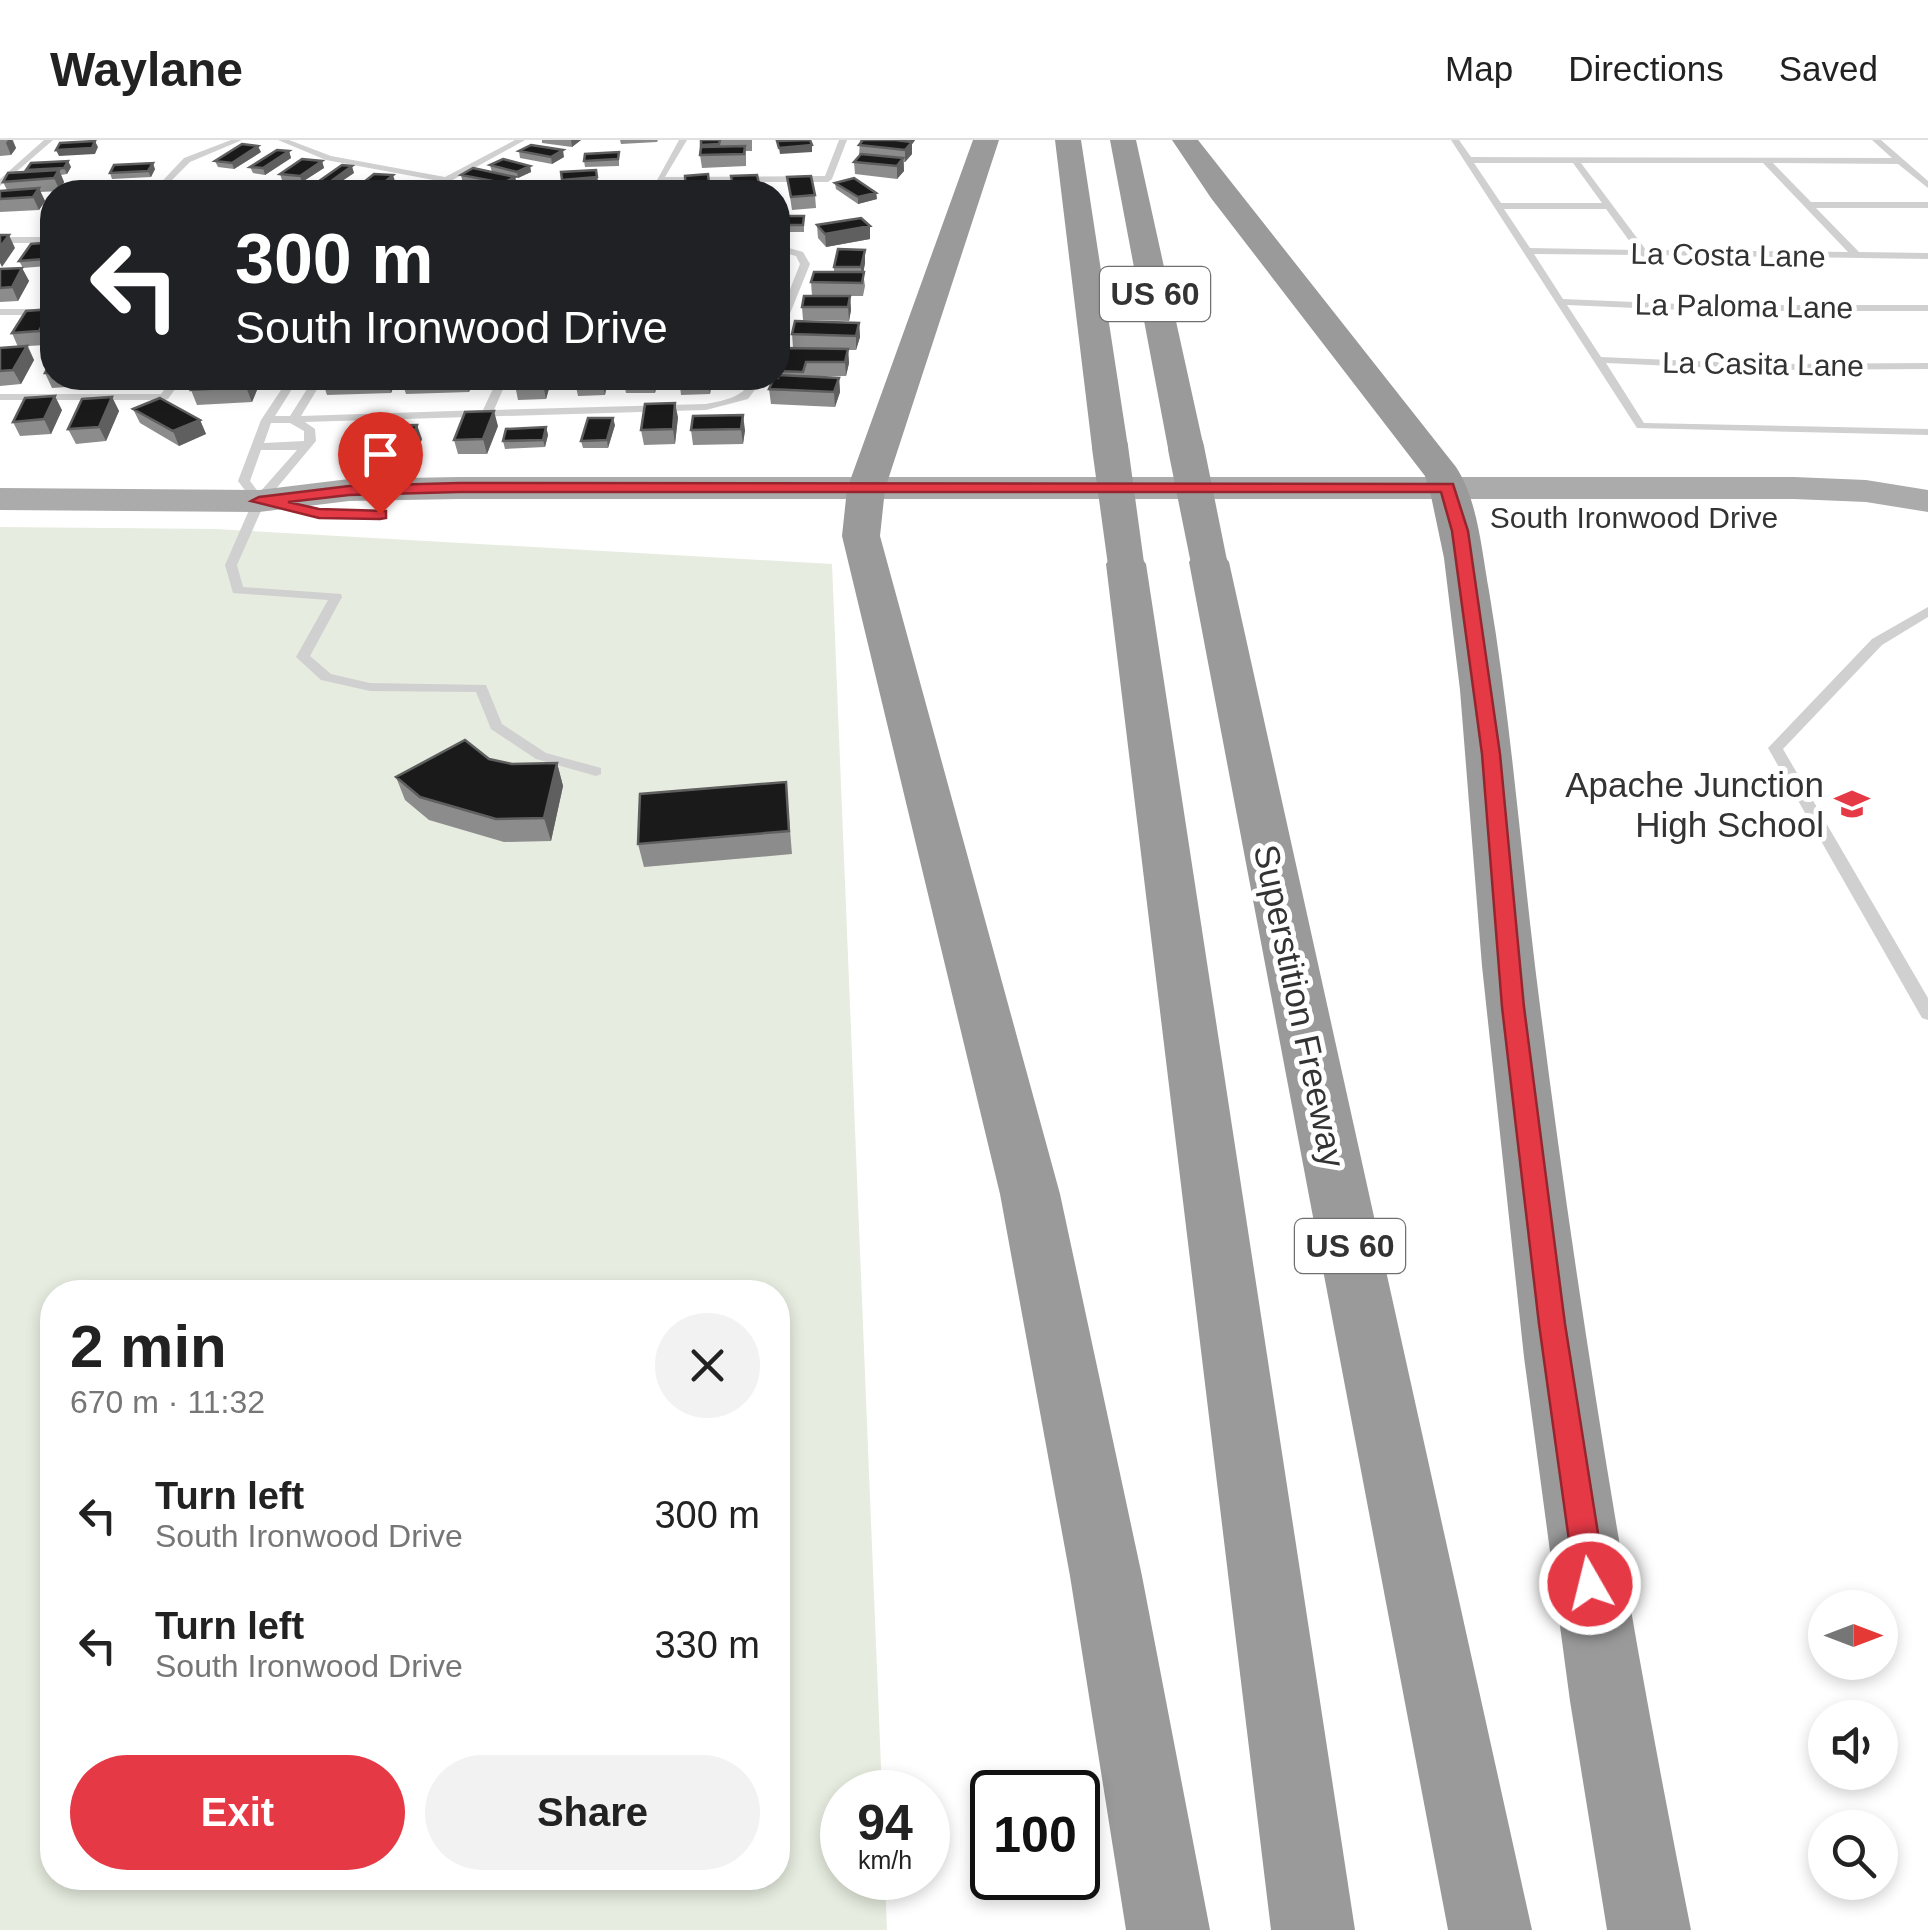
<!DOCTYPE html>
<html lang="en">
<head>
<meta charset="utf-8">
<style>
  :root { --surface:#fff; --page:#f2f2f2; --text:#222; --muted:#767676; --line:#e0e0e0; --accent:#e63946 }
  body { margin:0; font-family:Arial,sans-serif; background:var(--page); color:var(--text); height:100vh; display:flex; flex-direction:column; font-size:38px; white-space:nowrap }
  * { box-sizing:border-box; margin:0 }
  p { font-size:32px; color:var(--muted) }
  .icon { flex:none; width:55px; height:55px; fill:none; stroke:currentColor; stroke-width:2; stroke-linecap:round; stroke-linejoin:round }
  .map { position:relative; flex:1; overflow:hidden }
  .panel { position:absolute; left:40px; top:1140px; width:750px; height:610px; display:flex; flex-direction:column; background:var(--surface); border-radius:40px; box-shadow:0 5px 15px #0003 }
  .panel>* { flex:none }
  .banner { position:absolute; left:40px; top:40px; width:750px; height:210px; border-radius:40px; box-shadow:0 5px 15px #0003; background:#202124; color:#fff; overflow:hidden }
  .needle { width:65px; rotate:90deg }
  .fabs { position:absolute; left:1808px; top:1450px; display:grid; gap:20px }
  .fabs a { display:grid; place-items:center; width:90px; height:90px; border-radius:50%; background:var(--surface); box-shadow:0 5px 15px #0003; font-size:50px }
  .speed { position:absolute; left:820px; top:1630px; display:flex; gap:20px; font-size:50px; font-weight:700; text-align:center }
  .speed>* { display:grid; place-content:center; width:130px; height:130px; border-radius:50%; background:var(--surface); box-shadow:0 5px 15px #0003; line-height:1 }
  .speed small { font-size:25px; font-weight:400 }
  .speed .limit { border:5px solid #111; border-radius:15px; background:#fff; color:#111 }
  .pin { position:absolute; display:grid; place-items:center; width:85px; height:85px; color:#fff; margin:-102px -42px; border-radius:50% 50% 50% 0; rotate:-45deg; box-shadow:0 0 10px #0007 }
  .pin .icon { rotate:45deg }
  .me { position:absolute; width:110px; margin:-55px; rotate:352deg; stroke-linejoin:round; filter:drop-shadow(0 0 8px #0008) }
  .turn { display:flex; align-items:center; gap:35px; height:210px; padding:0 30px; font-size:45px }
  .turn .icon { width:130px; height:130px; stroke-width:2.5 }
  .turn b { display:block; font-size:70px; line-height:85px }
  .round { display:grid; place-items:center; flex:none; width:105px; height:105px; border-radius:52px; background:var(--page) }
  .head { display:flex; align-items:center; justify-content:space-between; height:170px; padding:0 30px }
  h1 { font-size:60px; font-weight:800; line-height:75px }
  .button { display:flex; gap:20px; margin-top:auto; padding:20px 30px }
  .button a { flex:1; height:115px; border-radius:60px; background:var(--accent); color:#fff; font-size:40px; font-weight:800; line-height:115px; text-align:center }
  .button a+a { background:var(--page); color:var(--text) }
  ul { padding:0; list-style:none }
  li { display:flex; align-items:center; gap:30px; height:130px; padding:0 30px }
  li div { flex:1 }
  li b { display:block; font-size:38px }
  li em { font-style:normal }
  header { display:flex; align-items:center; gap:60px; box-sizing:border-box; height:140px; padding:0 50px; background:var(--surface); border-bottom:2px solid var(--line) }
  header strong { font-size:48px }
  nav { display:flex; gap:55px; margin-inline-start:auto; font-size:35px }
  .map>svg:first-child { display:block }
</style>
</head>
<body>
<header>
<strong>Waylane</strong>
<nav><a>Map</a><a>Directions</a><a>Saved</a></nav>
</header>
<div class="map">
<svg width="1928" height="1790" viewBox="0 0 1928 1790">
  <rect width="100%" height="100%" fill="#fff"/>
  <path fill="#e6ecdf" fill-rule="evenodd" d="M0,387L215,389L832,424L882,1652H842V1738H885L887,1790H0ZM52,1152H778V1738H52Z"/>
  <g fill="none" stroke-linecap="round" stroke-linejoin="round">
    <path fill="#d0d0d0" fill-rule="evenodd" d="M44,0H53L0,46V39Z
      M231,0H242L190,22L160,52H152L184,18Z
      M278,0H289L331,16L445,37L515,0H525L449,42L436,52H427L439,41L326,20Z
      M679,0H687L665,37L825,36L839,0H847L832,39L828,42H656Z
      M1451,0H1459L1471,17L1892,18L1872,0H1881L1928,41V48L1898,24L1773,23L1811,62H1928V68H1816L1859,112L1928,113V119L1649,115L1645,118L1640,115L1534,114L1563,159L1705,165H1928V171H1705L1567,165L1601,217L1764,224L1928,223V229L1764,230L1606,223L1644,283L1928,289V295L1637,288ZM1474,23H1573L1602,63H1501ZM1581,23H1763L1848,112L1646,110ZM1504,69H1606L1636,110L1530,108Z
      M0,97H52V103H0Z
      M778,105L803,112L810,124L783,191L778,194V180L800,124L796,116L778,111Z
      M0,169H52V175H0Z
      M173,238H183L168,259L164,260H0V254H161Z
      M289,238H299L275,276H290L314,238H324L301,276L483,270L498,238H508L494,270L706,264C727,260 743,257 754,238H764L748,259L706,270L305,282L315,289L316,301L265,362L237,425L243,447L341,454L342,457L310,516L331,534L370,543L486,545L502,584L546,613L601,628V634L596,636L536,619L491,589L476,552L370,551L321,540L296,517L328,460L233,453L225,425L253,361L238,341L261,280ZM271,283H290L304,291V301L264,303ZM261,310H297L259,353L250,341Z
      M1928,467V477L1882,505L1783,609L1928,858V880L1922,878L1768,608L1872,499Z"/>
    <path fill="#ababab" fill-rule="evenodd" d="M459,337H1794L1866,340L1928,350V372L1866,362L1794,359H459L349,361L259,372L0,370V348L259,350L349,339Z"/>
    <path fill="#9a9a9a" fill-rule="evenodd" d="M973,0H999L885,349L880,396L1060,1054L1142,1436L1210,1790H1126L1070,1436L1000,1054L842,396L847,349Z
      M1055,0H1081L1128,307L1123,315L1110,318L1097,315L1092,307Z
      M1110,0H1136L1204,308L1199,316L1186,319L1173,316L1168,308Z
      M1172,0H1198L1456,327C1478,360 1482,413 1489,451C1510,575 1520,701 1535,826C1575,1149 1627,1471 1691,1790H1607L1570,1561L1524,1217L1482,826L1460,550L1444,418L1431,356L1425,336L1211,58Z
      M1209,410L1223,414L1229,422L1532,1790H1448L1189,422L1195,414Z
      M1126,412L1140,416L1146,424L1355,1790H1271L1106,424L1112,416Z"/>
    <path stroke="#9a9a9a" stroke-width="36" d="M1110,307L1126,424
      M1186,308L1209,422"/>
  </g>
  <path fill="#8c8c8c" d="M0,0H16H13L16,8L11,15L0,16Z
    M542,0H581L572,7L542,3Z
    M620,0H658L657,2L621,4Z
    M701,0H752V11H746V26L702,28L700,15Z
    M860,0H915L912,4V14L905,22H904V31L897,39L855,34L854,22L859,16Z
    M289,11L291,18L265,35L253,33L250,27Z
    M519,11L564,17L552,24L520,18Z
    M261,12L234,29L218,27L215,21Z
    M619,12V26L585,27L584,21Z
    M68,21L71,27L67,34L61,35L64,42L60,51L40,52L45,61L39,70L0,72V51L7,50L3,42L27,32L26,30Z
    M322,21L324,28L302,42L282,40L280,34Z
    M490,25L530,26L531,32L518,38L515,37L518,49L512,52H488L464,48L461,35L492,32Z
    M155,29L151,37L112,39L110,33Z
    M354,33L326,52H314L312,46Z
    M787,37L815,55L816,68L792,70Z
    M835,43L876,53L877,59L858,64L836,49Z
    M778,76H804V92H778Z
    M817,85L870,99L826,107L818,98Z
    M52,102L47,126L23,128L19,121Z
    M865,123L863,132L865,146L863,156H812L811,142L834,132V127Z
    M22,128L29,141L18,161L0,162V129Z
    M850,156L851,170L849,181L803,180L802,167Z
    M52,169V195L46,205L28,206L34,220L21,244L0,246V208L18,207L12,193Z
    M859,183L860,197L856,210H848L849,223L846,236H807L839,238L840,252L835,267L771,264L769,249L779,235V231L793,208L792,194Z
    M52,219V238H85L81,246L52,248L45,233Z
    M106,238H142L139,245L111,247Z
    M204,238H252L257,250L252,262L197,265L191,250Z
    M324,238H396L397,239L391,253L327,255L322,240Z
    M402,238L474,239L469,252L406,254L401,239Z
    M517,238H552L546,259L518,260L515,245Z
    M608,238L605,255L578,256L575,242Z
    M658,238L655,253H626L623,239Z
    M679,238H712L710,254L681,255Z
    M112,257L119,271L106,301L76,304L68,289Z
    M133,269L200,280L206,294L179,306L140,283Z
    M62,270L51,294L20,296L13,282Z
    M678,277L675,304L644,305L641,290Z
    M615,285L608,308H583L581,301Z
    M498,286L487,314H458L454,300Z
    M546,287L548,295L545,307L505,309L503,301Z
    M691,290H745L743,304L693,305Z
    M422,299L416,314L365,315L360,301Z
    M489,619L512,624L557,623L563,646L551,701L504,702L429,680L405,660L396,637Z
    M786,642L792,714L644,727L638,704Z"/>
  <path fill="#5f5f5f" d="M8,0H12L16,8L11,15L6,3Z
    M571,0H581L572,7Z
    M910,0H915L912,4V14L905,22V10L910,3Z
    M95,1L98,7L95,14L59,16L56,10Z
    M812,5V12L780,14L779,8Z
    M258,6L261,12L234,29L232,23Z
    M563,10L564,17L552,24L551,17Z
    M289,11L291,18L265,35L263,28Z
    M903,18L904,31L897,39V26Z
    M68,21L71,27L67,34L64,28Z
    M322,21L324,28L302,42L300,36Z
    M153,23L155,29L151,37L148,31Z
    M352,26L354,33L325,52L323,47Z
    M530,26L531,32L518,38L517,32Z
    M59,30L64,42L60,51L54,38Z
    M393,35L395,41L382,52H374Z
    M515,37L518,49L512,52H505L503,43Z
    M597,37L599,44L564,47L562,40Z
    M589,47L590,52H557Z
    M39,48L45,61L39,70L33,57Z
    M876,53L877,59L858,64V57Z
    M870,86V99L826,107L825,94Z
    M9,95L15,108L2,127L0,123V107Z
    M52,106V117L47,126L44,119Z
    M865,110V123L862,141L861,127Z
    M22,128L29,141L18,161L12,147Z
    M850,156L851,170L849,181L848,167Z
    M52,170V195L46,205L39,191Z
    M859,183L860,197L856,210V196Z
    M27,206L34,220L21,244L13,230Z
    M848,209L849,223L846,236L845,222Z
    M77,238H85L81,246Z
    M251,238H252L257,250L252,262L246,247Z
    M387,238H396L397,239L391,253Z
    M465,238H474L469,252Z
    M545,238H552L546,259L543,244Z
    M603,238H608L605,255L602,241Z
    M652,238H658L655,253Z
    M708,238H712L710,254Z
    M839,238L840,252L835,267L834,252Z
    M55,256L62,270L51,294L44,279Z
    M112,257L119,271L106,301L99,287Z
    M675,263L678,277L675,304L673,289Z
    M494,271L498,286L487,314L483,299Z
    M743,275L745,290L743,304L741,289Z
    M613,278L615,285L608,308L607,300Z
    M200,280L206,294L179,306L173,291Z
    M417,285L422,299L416,314L412,299Z
    M546,287L548,295L545,307L543,300Z
    M557,623L563,646L551,701L544,678Z"/>
  <path fill="#1a1a1a" stroke="#5f5f5f" stroke-width="2.5" d="M701,0H720L719,4L701,5Z
    M810,0L812,5L779,8L777,1Z
    M863,0H895L912,2L905,10L859,5Z
    M95,1L92,8L56,10L60,3Z
    M242,4L258,6L232,23L215,21Z
    M531,5L563,10L551,17L519,11Z
    M745,6L744,14L700,15L701,7Z
    M277,10L289,11L263,28L250,27Z
    M619,12L618,19L584,21L585,14Z
    M861,14L903,18L897,26L854,22Z
    M302,19L322,21L300,36L280,34Z
    M503,19L530,26L517,32L490,25Z
    M68,21L64,28L26,30L31,23Z
    M153,23L148,31L110,33L114,25Z
    M342,25L352,26L323,47L312,46Z
    M473,28L515,37L503,43L461,35Z
    M59,30L54,38L3,42L8,33Z
    M596,30L597,37L562,40L561,32Z
    M374,34L393,35L373,52L354,50Z
    M708,34L710,52H686L685,36Z
    M757,35L761,52H734L731,36Z
    M811,36L815,55L791,57L787,37Z
    M854,38L876,53L858,57L835,43Z
    M584,40L589,47L557,52H542L538,47Z
    M633,47H652L650,52H630Z
    M39,48L33,57L0,59V51Z
    M778,76H804L803,85H778Z
    M861,78L870,86L825,94L817,85Z
    M0,95H9L0,107Z
    M52,102V106L44,119L19,121L31,104Z
    M838,109L865,110L861,127H834Z
    M22,128L12,147L0,148V129Z
    M814,132H864L862,143L811,142Z
    M804,156H850L848,167H802Z
    M52,169L39,191L12,193L26,171Z
    M795,181L859,183L856,196L792,194Z
    M27,206L13,230L0,231V208Z
    M785,208L848,209L845,222H806L803,232L779,231Z
    M52,219V233H45Z
    M778,235L839,238L834,252L769,249L774,238H778Z
    M219,238H251L246,247L191,250L196,239Z
    M324,238H387L322,240Z
    M517,238H545L543,244L515,245Z
    M575,238H603L602,241L575,242Z
    M679,238H708V239L679,240Z
    M55,256L44,279L13,282L25,258Z
    M112,257L99,287L68,289L82,259Z
    M160,258L200,280L173,291L133,269Z
    M675,263L673,289L641,290L645,264Z
    M494,271L483,299L454,300L465,272Z
    M743,275L741,289L691,290L693,276Z
    M588,278H613L607,300L581,301Z
    M417,285L412,299L360,301L366,286Z
    M546,287L543,300L503,301L506,289Z
    M465,600L489,619L512,624L557,623L544,678L496,679L420,657L396,637Z
    M786,642L789,691L638,704L640,654Z"/>
  <path fill="#e63946" stroke="#96252e" stroke-width="2.5" d="M459,343L1453,344L1468,391L1500,614L1524,867L1565,1184L1606,1444L1601,1454L1590,1459L1580,1454L1575,1444L1539,1184L1502,867L1482,614L1452,391L1441,352H459L349,355L288,362L319,369L386,371V378L380,379L319,378L251,361L259,357L349,346Z"/>
  <defs>
    <g id="school-bare" transform="scale(2.7)"><path d="M0-5L7-2L0 1L-7-2ZM-4 1L0 2.5L4 1V4Q0 6-4 4Z" fill="#e63946" stroke="#fff" stroke-width="2.5" paint-order="stroke"/></g>
  </defs>
  <g fill-rule="evenodd">
    <use href="#school-bare" x="1852" y="664"/>
  </g>
  <g text-anchor="middle" dominant-baseline="central" stroke-width="10" stroke-linejoin="round" paint-order="stroke">
    <g font-size="30" fill="#333" stroke="#fff">
      <text transform="translate(1728 115) rotate(1)">La Costa Lane</text>
      <text transform="translate(1744 166) rotate(1)">La Paloma Lane</text>
      <text transform="translate(1763 224) rotate(1)">La Casita Lane</text>
      <text x="1634" y="377">South Ironwood Drive</text>
    </g>
    <g fill="#fff" stroke="#707070" stroke-width="2.5">
      <rect x="1100" y="127" width="110" height="54" rx="8"/>
      <rect x="1295" y="1079" width="110" height="54" rx="8"/>
    </g>
    <g font-size="32" font-weight="bold" fill="#333">
      <text x="1155" y="154">US 60</text>
      <text x="1350" y="1106">US 60</text>
    </g>
    <g font-size="35" fill="#333" stroke="#fff" text-anchor="end">
      <text x="1824" y="644">Apache Junction<tspan x="1824" dy="40">High School</tspan></text>
    </g>
    <g font-size="35" fill="#333" stroke="#fff">
      <text transform="translate(1300 866) rotate(78)">Superstition Freeway</text>
    </g>
  </g>
</svg>
<div class="fabs">
<a><svg class="needle" viewBox="-14 -14 28 28"><path d="M0-13l5 13h-10z" fill="#e53935"/><path d="M0 13l5-13h-10z" fill="#767676"/></svg></a>
<a><svg class="icon" aria-label="sound" viewBox="0 0 24 24"><path d="M4 9h4l5-4v14l-5-4H4zM17 9q2 3 0 6"/></svg></a>
<a><svg class="icon" aria-label="search" viewBox="0 0 24 24"><circle cx="10" cy="10" r="6"/><path d="M15 15l6 6"/></svg></a>
</div>
<div class="speed"><div>94<small>km/h</small></div><div class="limit">100</div></div>
<div class="pin" style="left:380px;top:374px;background:#d93025"><svg class="icon" aria-label="arrive" viewBox="0 0 24 24"><path d="M6 21V4h12l-3 4 3 4H6"/></svg></div>
<svg class="me" style="left:1590px;top:1444px" viewBox="-20 -20 40 40"><circle r="17" fill="#e63946" stroke="#fff" stroke-width="3"/><path d="M0-11L8 9 0 5-8 9z" fill="#fff"/></svg>
<div class="banner">
<div class="turn"><svg class="icon" aria-label="left" viewBox="0 0 24 24"><path d="M17 20v-9H6M10 6l-5 5 5 5"/></svg><div><b>300 m</b>South Ironwood Drive</div></div>
</div>
<section class="panel">
<div class="head"><div><h1>2 min</h1><p>670 m · 11:32</p></div><a class="round"><svg class="icon" aria-label="close" viewBox="0 0 24 24"><path d="M6 6l12 12M18 6L6 18"/></svg></a></div>
<ul>
<li><svg class="icon" aria-label="left" viewBox="0 0 24 24"><path d="M17 20v-9H6M10 6l-5 5 5 5"/></svg><div><b>Turn left</b><p>South Ironwood Drive</p></div><em>300 m</em></li>
<li><svg class="icon" aria-label="left" viewBox="0 0 24 24"><path d="M17 20v-9H6M10 6l-5 5 5 5"/></svg><div><b>Turn left</b><p>South Ironwood Drive</p></div><em>330 m</em></li>
</ul>
<div class="button"><a>Exit</a><a>Share</a></div>
</section>
</div>
</body>
</html>
